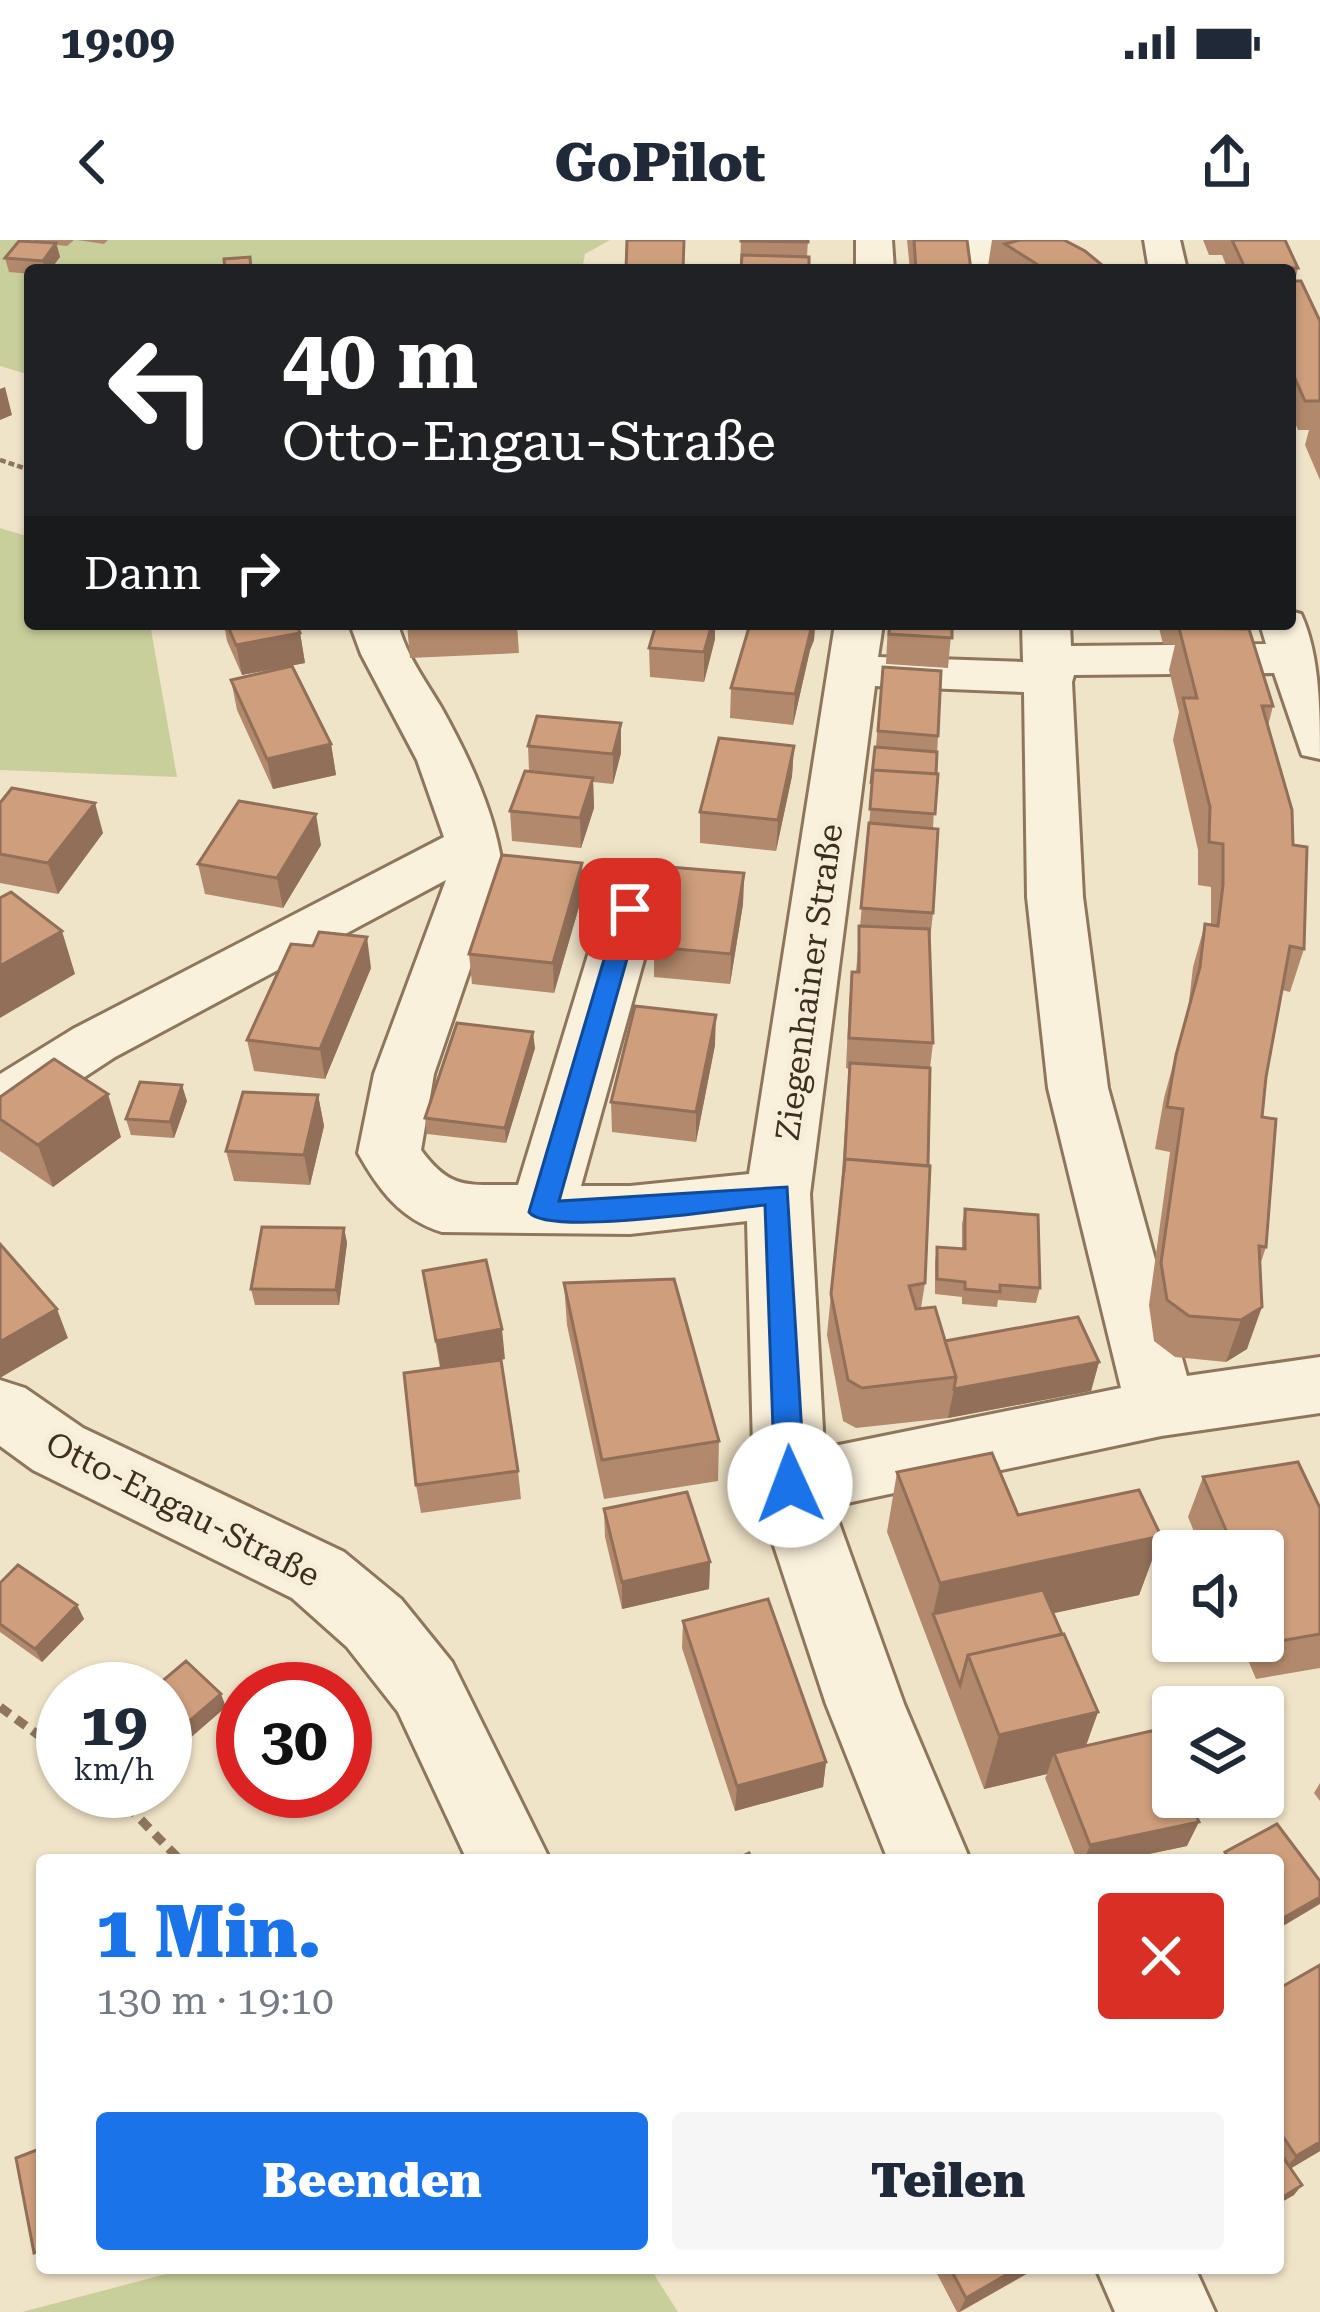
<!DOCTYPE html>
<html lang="de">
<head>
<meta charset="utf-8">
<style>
  :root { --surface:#fff; --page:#f6f6f7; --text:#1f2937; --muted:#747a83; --accent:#1a73e8 }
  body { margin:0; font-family:"Roboto Serif",serif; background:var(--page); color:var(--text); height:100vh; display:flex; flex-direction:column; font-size:45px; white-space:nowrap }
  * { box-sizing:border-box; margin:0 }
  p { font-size:39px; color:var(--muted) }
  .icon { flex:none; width:66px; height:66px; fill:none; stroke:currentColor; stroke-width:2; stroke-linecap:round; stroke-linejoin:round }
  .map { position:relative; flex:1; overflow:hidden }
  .panel { position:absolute; left:36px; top:1614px; width:1248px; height:420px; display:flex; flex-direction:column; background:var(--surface); border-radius:12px; box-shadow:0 3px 9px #0004 }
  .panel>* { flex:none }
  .banner { position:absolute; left:24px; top:24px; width:1272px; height:366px; border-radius:12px; box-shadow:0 3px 9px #0004; background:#202124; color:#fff; overflow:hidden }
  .controls { position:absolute; left:1152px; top:1290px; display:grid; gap:24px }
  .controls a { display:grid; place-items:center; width:132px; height:132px; border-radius:12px; background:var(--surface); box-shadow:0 3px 9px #0004; font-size:60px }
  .speed { position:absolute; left:36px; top:1422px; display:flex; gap:24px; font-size:60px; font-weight:700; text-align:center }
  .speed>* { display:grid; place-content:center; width:156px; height:156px; border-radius:50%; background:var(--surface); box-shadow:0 3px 9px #0004; line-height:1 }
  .speed small { font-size:30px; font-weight:400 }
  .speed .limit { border:18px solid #d22; background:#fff; color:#111 }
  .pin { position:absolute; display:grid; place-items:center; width:102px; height:102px; color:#fff; margin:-51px; border-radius:24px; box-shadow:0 6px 18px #0006 }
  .me { position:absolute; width:132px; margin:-66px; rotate:358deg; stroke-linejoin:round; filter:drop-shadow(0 0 9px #0008) }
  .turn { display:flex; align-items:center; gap:42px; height:252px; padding:0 60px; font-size:54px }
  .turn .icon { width:156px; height:156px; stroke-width:2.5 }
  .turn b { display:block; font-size:84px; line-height:102px }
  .then { display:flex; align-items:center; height:114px; padding:0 60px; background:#0003; gap:24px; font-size:45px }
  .round { display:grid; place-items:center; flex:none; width:126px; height:126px; border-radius:12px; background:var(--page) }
  .summary { display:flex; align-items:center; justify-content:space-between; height:204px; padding:0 60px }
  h1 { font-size:72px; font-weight:800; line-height:90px; color:var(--accent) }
  .button { display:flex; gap:24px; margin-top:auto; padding:24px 60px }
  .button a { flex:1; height:138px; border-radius:12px; background:var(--accent); color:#fff; font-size:48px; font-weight:800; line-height:138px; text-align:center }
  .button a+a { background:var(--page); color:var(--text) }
  .status { display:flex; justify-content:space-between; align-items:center; height:84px; padding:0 60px; background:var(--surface); direction:ltr }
  .status svg { height:33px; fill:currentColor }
  header { display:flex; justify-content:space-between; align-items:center; height:156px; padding:0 60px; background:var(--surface); font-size:54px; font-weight:800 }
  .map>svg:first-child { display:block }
</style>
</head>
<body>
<div class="status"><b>19:09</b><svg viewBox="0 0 49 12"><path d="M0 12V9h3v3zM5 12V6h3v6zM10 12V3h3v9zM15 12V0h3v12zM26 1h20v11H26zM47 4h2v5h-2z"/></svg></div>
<header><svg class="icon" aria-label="back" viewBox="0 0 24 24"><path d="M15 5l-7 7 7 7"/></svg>GoPilot<svg class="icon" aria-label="share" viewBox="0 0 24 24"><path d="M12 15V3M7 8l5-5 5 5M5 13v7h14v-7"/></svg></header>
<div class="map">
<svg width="1320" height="2072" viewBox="0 0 1320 2072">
  <rect width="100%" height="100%" fill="#f0e4c8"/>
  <path fill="#c9cf9b" d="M0,0H610L585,14L582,30H30V135L0,126Z
    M0,288L30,297V384H150L177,537L0,530Z
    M189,2028H650L678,2072H22Z"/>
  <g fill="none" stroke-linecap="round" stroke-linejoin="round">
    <g stroke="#8d765c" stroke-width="6">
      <path id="minor" d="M856,0H892L894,30H856Z
        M968,0H1004L999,15L1005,30H967L963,15Z
        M1144,0H1180L1187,30H1149Z
        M1290,371L1301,374C1320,415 1320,472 1320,519L1302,515L1274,433L1074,435L1072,442L1083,657L1108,848L1187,1136L1320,1117V1173L1161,1196L833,1266L904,1464L970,1620H888L826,1464L754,1245L747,981L630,994L442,992C400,979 379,950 358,913L374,834L446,640L115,817L22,878L0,885V834L73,789L444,597L417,520L361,414L350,384H398C406,415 425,440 441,467C470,519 496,575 503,632L434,834L421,910C452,952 469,944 518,945L602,669L610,656L630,651L650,656L658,669L581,946H630L749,934L835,384H883L878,417L1023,422L1022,384H1070L1071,406L1266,404L1260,384H1290ZM875,446L1024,452L1027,657L1048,848L1121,1148L824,1208L810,954Z
        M0,1140L25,1148L83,1188L344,1312L401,1359L452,1422L550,1620H467L398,1472L347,1407L292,1358L33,1230L0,1206Z
        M1096,2028H1195L1215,2072H1115Z"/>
    </g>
    <path stroke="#8d765c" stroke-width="4.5" stroke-dasharray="6 3" stroke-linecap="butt" d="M0,220L30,230"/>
    <path stroke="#8d765c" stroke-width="9" stroke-dasharray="12 8" stroke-linecap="butt" d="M0,1467L63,1513
      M113,1551L180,1620"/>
    <use href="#minor" fill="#faf1dc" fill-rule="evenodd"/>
  </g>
  <path fill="#b2896c" d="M34,0H74L67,6L57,5L60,17L50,30H30V34L9,32L5,18L34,2Z
    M77,0H108L104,4Z
    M741,0H808L807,17L740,28Z
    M907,0H967L971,30H910Z
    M992,0H1064L1108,30H996L988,26Z
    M1203,0H1285L1298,28L1295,41L1320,81V240L1305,205L1309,190H1298L1290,172V30H1228L1222,15H1209Z
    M224,384H296L300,393L305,423L242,435L227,401Z
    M407,384H517L519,413L410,418Z
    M656,384H715V399L704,442L650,437L649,408Z
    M888,384H952L948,428L886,424Z
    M1158,384H1238L1237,389L1273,466L1268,486L1293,605L1304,709L1290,752L1282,750L1266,837L1262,877L1266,1007L1260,1025L1247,1109L1226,1122L1175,1117L1154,1101L1149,1065L1170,912L1155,909L1164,858L1188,770L1193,727L1205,684L1211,685V647L1198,645V610L1173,500L1179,472L1169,430L1175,405L1163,404Z
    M815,385L814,400L810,410L793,485L730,478L731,448L778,386Z
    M883,427L938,496L933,588V673L930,700L933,803L930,828L925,1043L921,1068L945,1101L1099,1122L1091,1151L948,1178L856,1188L843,1181L827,1095L840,962L849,829L846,828L849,763L852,732H856Z
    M231,440L331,504L336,535L273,549L237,470Z
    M621,483V513L613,544L593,542L594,568L581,608L512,601L510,571L529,531L528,506Z
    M794,506L792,536L776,611L700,603V572Z
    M0,563L103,593L58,654L0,643Z
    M321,605L283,668L205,654L198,624Z
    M744,633L743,664L730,744L654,737V707Z
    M583,653L554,753L472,744L469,714Z
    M371,728L325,839L254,831L247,800Z
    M715,805L696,902L612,892L611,862Z
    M535,808L506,903L427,894L425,878Z
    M318,855L324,886L310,945L234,941L226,911Z
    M0,857L121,897L53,947L0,911Z
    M187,861L174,898L131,895L126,879Z
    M965,969L1040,1048L1036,1063L998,1060L997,1067L962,1064V1057L935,1054V1022L937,1007L962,1009V984Z
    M344,988L347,1003L339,1065H255L251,1049Z
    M423,1031L505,1119L485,1122L518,1231L521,1259L421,1273L416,1245L440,1128Z
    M564,1043L719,1201L718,1241L604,1259L567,1085Z
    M897,1232L1018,1275L1161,1296L1139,1355L1053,1373L1098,1472L1086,1506L1187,1606L1120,1620H1077L1045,1538L1047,1534L984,1549L887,1292Z
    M1203,1237L1320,1268V1428L1256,1439L1240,1401H1263V1311H1202L1188,1277Z
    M604,1269L710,1322L709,1349L622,1369L605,1297Z
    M0,1343L77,1365L84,1379L42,1422L0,1392Z
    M683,1381L826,1522L823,1547L735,1571L682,1408Z
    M1320,1543V1561L1314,1553Z
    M1320,1725V1911L1291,1928L1294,1955L1278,1964V1749Z
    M934,2028H1037L960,2072H957Z"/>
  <path fill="#916f58" d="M56,3L60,17L50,30H46L43,21Z
    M5,147L12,175L0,180V149Z
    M712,384H715V399L704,442V412Z
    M815,385L814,400L810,410L793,485L795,454L811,389Z
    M300,393L305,423L242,435L236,405Z
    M621,483V513L613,544V514Z
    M331,504L336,535L273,549L267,519Z
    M794,506L792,536L776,611L778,580Z
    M593,538L594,568L581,608L580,578Z
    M95,563L103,593L58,654L48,623Z
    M316,574L321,605L283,668L277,638Z
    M582,623L583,653L554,753L553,723Z
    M744,633L743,664L730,744L731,714Z
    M62,691L75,734L0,778V726Z
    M367,697L371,728L325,839L320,809Z
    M716,775L715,805L696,902V872Z
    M533,792L535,808L506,903L505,888Z
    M182,845L187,861L174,898L170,882Z
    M108,854L121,897L53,947L38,905Z
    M318,855L324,886L310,945L304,915Z
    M344,988L347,1003L339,1065L336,1050Z
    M1262,1067L1247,1109L1226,1122L1241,1080Z
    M57,1069L68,1098L0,1138V1102Z
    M502,1089L505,1119L441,1130L436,1101Z
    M1099,1122L1091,1151L948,1178L954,1149Z
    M1161,1296L1139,1355L942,1397L933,1374L940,1343Z
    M710,1322L709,1349L622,1369V1342Z
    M77,1365L84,1379L42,1422L35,1409Z
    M221,1454L226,1467L165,1520V1502Z
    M1098,1472L1078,1527L1054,1513L1047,1534L984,1549L999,1495Z
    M826,1522L823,1547L735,1571L737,1546Z
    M1199,1582L1187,1606L1120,1620H1084L1090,1605Z
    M1320,1657V1664L1278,1689V1681Z
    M1320,1902V1911L1280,1935L1296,1916Z
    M1302,1945L1294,1955L1278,1964V1960Z
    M1018,2028H1037L959,2072L966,2058Z"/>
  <path fill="#cf9f7d" stroke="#916f58" stroke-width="3" d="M627,0H684L683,30H626Z
    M741,0H808V2L741,1Z
    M914,0H967L971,30H916Z
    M1014,0H1064L1085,11L1108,30H1046L1005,4L1016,1Z
    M1232,0H1285L1298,28H1245Z
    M19,1L56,3L43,21L5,18Z
    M742,15L809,17V30H741Z
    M250,17L251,30H225L224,19Z
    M1290,41H1301L1320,81V161H1305L1290,127Z
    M227,384H296L300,393L236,405Z
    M407,384H496L407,388Z
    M656,384H712L704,412L649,408Z
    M750,384L811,389L795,454L731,448Z
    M779,384H806L815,385L811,395V389L778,386Z
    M890,384H952V398L889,394Z
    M1179,388L1249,389L1273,466H1262L1292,570L1293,605L1307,607L1304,709L1290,706L1266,837L1262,877L1276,879L1266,1007L1259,1006L1262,1067L1241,1080L1189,1076L1167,1060L1161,1023L1183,869L1167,867L1176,815L1200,727L1205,684L1218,686L1223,645V604L1209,602L1210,567L1183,458H1197Z
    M292,426L331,504L267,519L231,440Z
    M883,427L941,431L938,496L878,491Z
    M537,476L621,483L613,514L528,506Z
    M719,498L794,506L778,580L700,572Z
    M875,507L937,512L936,534L873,530L871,544Z
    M873,530L938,534L935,574L870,569Z
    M525,531L593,538L580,578L510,571Z
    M12,548L95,563L48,623L0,614V563Z
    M239,561L316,574L277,638L198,624Z
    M869,583L938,589L933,673L861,668Z
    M502,615L582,623L553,723L469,714Z
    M669,627L744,633L731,714L654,707Z
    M11,652L62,691L0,726V658Z
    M859,686L929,689L933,803L849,798L852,732H859Z
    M319,692L367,697L320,809L247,800L291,704L313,706Z
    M635,766L716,775L696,872L611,862Z
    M457,783L533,792L505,888L425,878Z
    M54,819L108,854L38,905L0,879V857Z
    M850,823L930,828L928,926L845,919L844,932Z
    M140,842L182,845L170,882L126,879Z
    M243,852L318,855L304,915L226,911Z
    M845,919L930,926L925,1043L909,1046L916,1069L935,1067L956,1137L862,1148L848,1140L831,1054Z
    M965,969L1038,975L1040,1048L1000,1045V1052L965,1049V1042L937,1039V1007L965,1009Z
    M262,987L344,988L336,1050L251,1049Z
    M0,1004L57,1069L0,1102Z
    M486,1020L502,1089L436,1101L423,1031Z
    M674,1039L719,1201L602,1220L564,1043Z
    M1078,1077L1099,1122L954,1149L956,1137L945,1101Z
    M501,1120L518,1231L416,1245L404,1133Z
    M992,1213L1018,1275L1139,1250L1161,1296L940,1343L897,1232Z
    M1298,1222L1320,1268V1394L1274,1402L1263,1376V1311H1235L1203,1237Z
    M687,1252L710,1322L622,1342L604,1269Z
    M18,1325L77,1365L35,1409L0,1384V1343Z
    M1043,1350L1062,1394L968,1415L960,1445L933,1374Z
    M768,1359L826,1522L737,1546L683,1381Z
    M1064,1394L1098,1472L999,1495L968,1415Z
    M186,1421L221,1454L165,1502V1449H153Z
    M1160,1489L1173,1521V1557H1188L1199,1582L1090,1605L1054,1513Z
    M1277,1584L1320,1641V1657L1278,1681V1620H1230L1225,1612Z
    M749,1613L752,1620H734Z
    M1320,1725V1902L1296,1916L1278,1889V1749Z
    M42,1908V2010L34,2013L16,1918Z
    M1278,1910L1302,1945L1278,1960Z
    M950,2028H1018L966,2058Z"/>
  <path fill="#1a73e8" stroke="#114b97" stroke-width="3" d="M630,661L641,669L559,961L787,947L805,1245L801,1254L790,1257L780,1254L775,1245L765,965C727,969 547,997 529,972L619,669Z"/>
  <g text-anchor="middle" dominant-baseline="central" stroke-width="12" stroke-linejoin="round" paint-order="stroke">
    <g font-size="33" fill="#3d2e20" stroke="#f7eed8">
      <text transform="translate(809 742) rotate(-82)">Ziegenhainer Straße</text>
      <text transform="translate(183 1269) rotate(27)">Otto-Engau-Straße</text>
    </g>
  </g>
</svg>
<div class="controls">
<a><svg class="icon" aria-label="sound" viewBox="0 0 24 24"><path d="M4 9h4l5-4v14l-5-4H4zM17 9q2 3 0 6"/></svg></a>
<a><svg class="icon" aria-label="layers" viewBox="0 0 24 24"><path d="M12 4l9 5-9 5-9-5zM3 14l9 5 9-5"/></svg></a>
</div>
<div class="speed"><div>19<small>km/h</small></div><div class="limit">30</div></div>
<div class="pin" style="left:630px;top:669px;background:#d93025"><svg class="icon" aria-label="arrive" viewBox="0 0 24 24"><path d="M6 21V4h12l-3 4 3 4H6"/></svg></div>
<svg class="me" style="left:790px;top:1245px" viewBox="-20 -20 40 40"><circle r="19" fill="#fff"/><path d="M0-13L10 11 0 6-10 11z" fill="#1a73e8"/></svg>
<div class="banner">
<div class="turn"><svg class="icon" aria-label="left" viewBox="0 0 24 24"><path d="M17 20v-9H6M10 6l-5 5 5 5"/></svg><div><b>40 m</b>Otto-Engau-Straße</div></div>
<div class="then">Dann<svg class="icon" aria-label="right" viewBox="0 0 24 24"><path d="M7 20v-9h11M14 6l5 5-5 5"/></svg></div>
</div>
<section class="panel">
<div class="summary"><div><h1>1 Min.</h1><p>130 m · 19:10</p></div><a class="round" style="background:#d93025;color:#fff"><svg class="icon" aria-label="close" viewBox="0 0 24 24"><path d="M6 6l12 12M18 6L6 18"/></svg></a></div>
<div class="button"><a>Beenden</a><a>Teilen</a></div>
</section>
</div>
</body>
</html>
